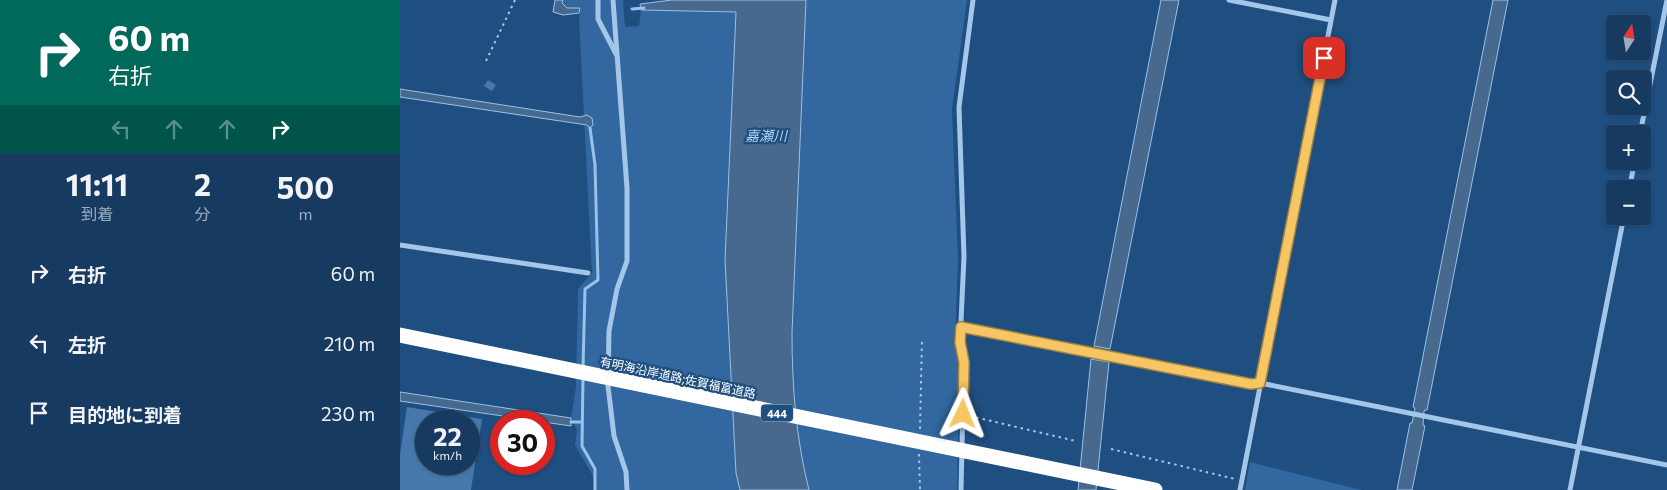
<!DOCTYPE html>
<html lang="ja">
<head>
<meta charset="utf-8">
<style>
  :root { --surface:#173a61; --page:#204167; --text:#f1f3f6; --muted:#9eadbd; --line:#365476 }
  body { margin:0; font-family:Commissioner,"Noto Sans JP",sans-serif; background:var(--page); color:var(--text); height:100vh; display:flex; flex-direction:column; font-size:19px; white-space:nowrap }
  * { box-sizing:border-box; margin:0 }
  p { font-size:16px; color:var(--muted) }
  .icon { flex:none; width:28px; height:28px; fill:none; stroke:currentColor; stroke-width:2; stroke-linecap:round; stroke-linejoin:round }
  .map { position:relative; flex:1; overflow:hidden }
  .sheet { display:flex; flex-direction:column; background:var(--surface); width:400px }
  .sheet>* { flex:none }
  .top-card { background:#00695c; color:#fff; overflow:hidden }
  .needle { width:32px; rotate:12deg }
  .tools { position:absolute; left:1206px; top:15px; display:grid; gap:10px }
  .tools a { display:grid; place-items:center; width:45px; height:45px; border-radius:5px; background:var(--surface); box-shadow:0 1px 4px #0004,0 0 0 1px var(--line); font-size:25px }
  .speed { position:absolute; left:15px; top:410px; display:flex; gap:10px; font-size:25px; font-weight:700; text-align:center }
  .speed>* { display:grid; place-content:center; width:65px; height:65px; border-radius:50%; background:var(--surface); box-shadow:0 1px 4px #0004,0 0 0 1px var(--line); line-height:1 }
  .speed small { font-size:12px; font-weight:400 }
  .speed .limit { border:8px solid #d22; background:#fff; color:#111 }
  .pin { position:absolute; display:grid; place-items:center; width:42px; height:42px; color:#fff; margin:-21px; border-radius:10px; box-shadow:0 2px 8px #0006 }
  .me { position:absolute; width:55px; margin:-28px; rotate:2deg; stroke-linejoin:round; filter:drop-shadow(0 0 4px #0008) }
  .turn { display:flex; align-items:center; gap:18px; height:105px; padding:0 25px; font-size:22px }
  .turn .icon { width:65px; height:65px; stroke-width:2.5 }
  .turn b { display:block; font-size:35px; line-height:42px }
  .lanes { display:flex; align-items:center; height:48px; padding:0 25px; background:#0003; justify-content:center; gap:25px; direction:ltr }
  .lanes .off { opacity:.35 }
  .eta { display:flex; justify-content:space-evenly; align-items:center; height:85px; text-align:center }
  .eta b { font-size:30px; font-weight:700; line-height:35px }
  ul { padding:0; list-style:none }
  li { display:flex; align-items:center; gap:15px; height:70px; padding:0 25px }
  li div { flex:1 }
  li b { display:block; font-size:19px }
  li em { font-style:normal }
  main { display:flex; flex:1; min-height:0 }
  .map>svg:first-child { display:block }
</style>
</head>
<body>
<main>
<section class="sheet">
<div class="top-card">
<div class="turn"><svg class="icon" aria-label="right" viewBox="0 0 24 24"><path d="M7 20v-9h11M14 6l5 5-5 5"/></svg><div><b>60 m</b>右折</div></div>
<div class="lanes"><svg class="icon off" aria-label="left" viewBox="0 0 24 24"><path d="M17 20v-9H6M10 6l-5 5 5 5"/></svg><svg class="icon off" aria-label="ahead" viewBox="0 0 24 24"><path d="M12 20V5M6 11l6-6 6 6"/></svg><svg class="icon off" aria-label="ahead" viewBox="0 0 24 24"><path d="M12 20V5M6 11l6-6 6 6"/></svg><svg class="icon" aria-label="right" viewBox="0 0 24 24"><path d="M7 20v-9h11M14 6l5 5-5 5"/></svg></div>
</div>
<div class="eta">
<div><b>11:11</b><p>到着</p></div>
<div><b>2</b><p>分</p></div>
<div><b>500</b><p>m</p></div>
</div>
<ul>
<li><svg class="icon" aria-label="right" viewBox="0 0 24 24"><path d="M7 20v-9h11M14 6l5 5-5 5"/></svg><div><b>右折</b></div><em>60 m</em></li>
<li><svg class="icon" aria-label="left" viewBox="0 0 24 24"><path d="M17 20v-9H6M10 6l-5 5 5 5"/></svg><div><b>左折</b></div><em>210 m</em></li>
<li><svg class="icon" aria-label="arrive" viewBox="0 0 24 24"><path d="M6 21V4h12l-3 4 3 4H6"/></svg><div><b>目的地に到着</b></div><em>230 m</em></li>
</ul>
</section>
<div class="map">
<svg width="1267" height="490" viewBox="0 0 1267 490">
  <rect width="100%" height="100%" fill="#1f4e81"/>
  <path fill="#32689f" d="M163,0H223L225,27L239,26L241,10L336,12L325,260L336,473L340,490H194L193,476L175,445L177,430L171,418L176,387L178,289L192,273L179,19L180,8H167L162,3Z
    M406,0H567L552,109L558,258L555,344L560,361L557,490H409C396,439 392,386 392,333Z
    M850,462L962,490H845Z"/>
  <path fill="#47698e" stroke="#98c2ea" d="M155,0H163L162,3L167,8H180L179,13L163,15L153,12Z
    M272,0H406L392,333C392,386 396,439 409,490H340L336,473L325,260L336,12L241,10L240,4Z
    M761,0H779L710,349L694,346Z
    M1093,0H1108L1027,410H1025L1024,411L1023,425L1025,426L1012,490H997L1010,423H1012L1015,408L1013,407Z
    M0,89L180,117L187,115L192,118L193,125L190,128L187,125L0,97Z
    M691,359L709,362L696,490H678Z
    M0,392L171,418V426L0,401Z"/>
  <g fill="none" stroke-linecap="round" stroke-linejoin="round">
    <path stroke="#98c2ea" stroke-width="3" d="M232,9L244,8
      M183,368L185,289L198,280L195,165L190,128
      M183,377L182,446L195,469V490
      M171,422H182"/>
  </g>
  <path fill="#4778ab" fill-rule="evenodd" d="M88,80L96,85L92,91L84,86Z
    M7,407L82,419L71,490H0V454ZM26,421H69V464H26Z"/>
  <g fill="none" stroke-linecap="round" stroke-linejoin="round">
    <path stroke="#a4c6e9" stroke-width="2" stroke-dasharray="2.5 4" stroke-linecap="butt" d="M86,61L115,0
      M570,416L676,441
      M520,429L522,339
      M711,449L835,479
      M519,454L520,490"/>
    <path stroke="#a4c6e9" stroke-width="5" d="M198,0V19L216,54
      M213,0L227,188V261L217,289L209,331L208,386L214,436L226,472L227,490
      M829,0L931,20
      M1240,134L1267,0
      M1229,189L1235,161
      M0,245L188,273
      M561,327L851,384L860,383L1267,465
      M561,490L564,361L560,342L564,257L559,107L573,0
      M840,490L935,0
      M1170,490L1224,216"/>
    <path stroke="#fff" stroke-width="15" d="M0,335L755,490"/>
  </g>
  <g fill="none" stroke-linecap="round" stroke-linejoin="round">
    <g stroke="#a18141" stroke-width="12">
      <path id="route" d="M563,414L564,362L560,342L561,327L851,384L860,383L924,58"/>
    </g>
    <use href="#route" stroke="#f7c664" stroke-width="9"/>
  </g>
  <g text-anchor="middle" dominant-baseline="central" stroke-width="4.5" stroke-linejoin="round" paint-order="stroke">
    <rect fill="#1f4e81" stroke="#bccad9" stroke-width="1" x="361" y="404.5" width="32" height="17" rx="4"/>
    <g font-size="11" font-weight="bold" fill="#fff">
      <text x="377" y="413">444</text>
    </g>
    <g font-size="12" fill="#fff" stroke="#1f4e81">
      <text transform="translate(278 377) rotate(12)">有明海沿岸道路;佐賀福富道路</text>
    </g>
    <g font-size="14" font-style="italic" fill="#b0d0f0" stroke="#1f4e81">
      <text x="366" y="135">嘉瀬川</text>
    </g>
  </g>
</svg>
<div class="tools">
<a><svg class="needle" viewBox="-14 -14 28 28"><path d="M0-13l5 13h-10z" fill="#e53935"/><path d="M0 13l5-13h-10z" fill="#9eadbd"/></svg></a>
<a><svg class="icon" aria-label="search" viewBox="0 0 24 24"><circle cx="10" cy="10" r="6"/><path d="M15 15l6 6"/></svg></a>
<a>+</a>
<a>−</a>
</div>
<div class="speed"><div>22<small>km/h</small></div><div class="limit">30</div></div>
<div class="pin" style="left:924px;top:58px;background:#d93025"><svg class="icon" aria-label="arrive" viewBox="0 0 24 24"><path d="M6 21V4h12l-3 4 3 4H6"/></svg></div>
<svg class="me" style="left:563px;top:414px" viewBox="-20 -20 40 40"><path d="M0-17L14 15 0 8-14 15z" fill="#f7c664" stroke="#fff" stroke-width="4"/></svg>
</div>
</main>
</body>
</html>
